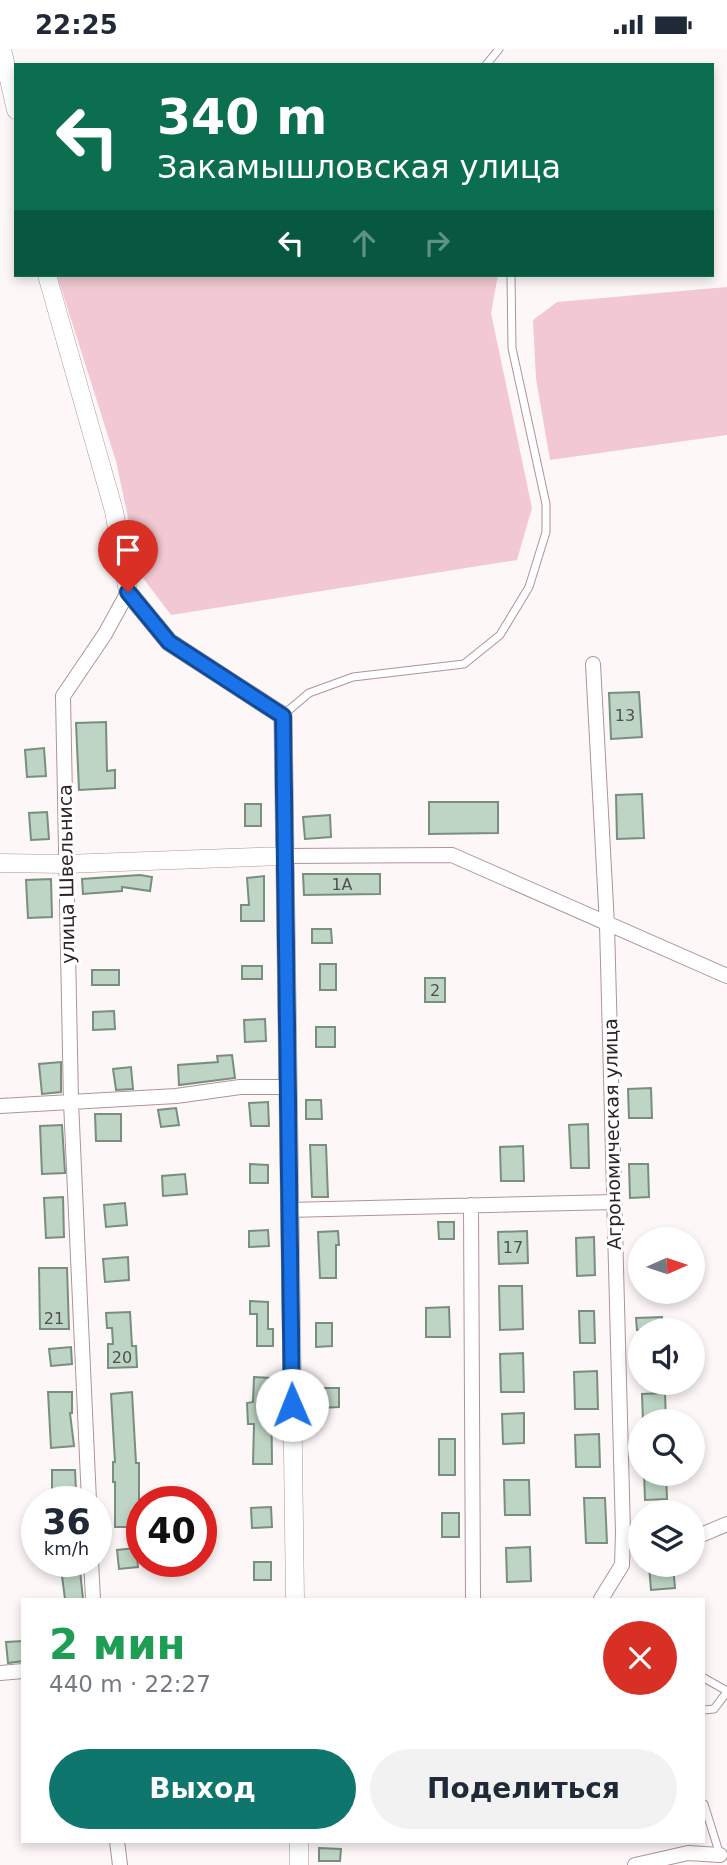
<!DOCTYPE html>
<html lang="ru">
<head>
<meta charset="utf-8">
<style>
  :root { --surface:#fff; --page:#f2f2f3; --text:#1f2937; --muted:#747a83; --accent:#0f766e }
  body { margin:0; font-family:"DejaVu Sans",sans-serif; background:var(--page); color:var(--text); height:100vh; display:flex; flex-direction:column; font-size:26px; white-space:nowrap }
  * { box-sizing:border-box; margin:0 }
  p { font-size:23px; color:var(--muted) }
  .icon { flex:none; width:38px; height:38px; fill:none; stroke:currentColor; stroke-width:2; stroke-linecap:round; stroke-linejoin:round }
  .map { position:relative; flex:1; overflow:hidden }
  .side { position:absolute; left:21px; top:1549px; width:684px; height:245px; display:flex; flex-direction:column; background:var(--surface); border-radius:0px; box-shadow:0 4px 10px #0003 }
  .side>* { flex:none }
  .banner { position:absolute; left:14px; top:14px; width:700px; height:214px; border-radius:0px; box-shadow:0 4px 10px #0003; background:#0b6e4f; color:#fff; overflow:hidden }
  .needle { width:46px; rotate:87deg }
  .controls { position:absolute; left:628px; top:1178px; display:grid; gap:14px }
  .controls a { display:grid; place-items:center; width:77px; height:77px; border-radius:50%; background:var(--surface); box-shadow:0 4px 10px #0003; font-size:35px }
  .speed { position:absolute; left:21px; top:1437px; display:flex; gap:14px; font-size:35px; font-weight:700; text-align:center }
  .speed>* { display:grid; place-content:center; width:91px; height:91px; border-radius:50%; background:var(--surface); box-shadow:0 4px 10px #0003; line-height:1 }
  .speed small { font-size:18px; font-weight:400 }
  .speed .limit { border:10px solid #d22; background:#fff; color:#111 }
  .pin { position:absolute; display:grid; place-items:center; width:60px; height:60px; color:#fff; margin:-72px -30px; border-radius:50% 50% 50% 0; rotate:-45deg; box-shadow:0 0 7px #0007 }
  .pin .icon { rotate:45deg }
  .me { position:absolute; width:77px; margin:-38px; rotate:359deg; stroke-linejoin:round; filter:drop-shadow(0 0 5px #0008) }
  .turn { display:flex; align-items:center; gap:24px; height:147px; padding:0 28px; font-size:32px }
  .turn .icon { width:91px; height:91px; stroke-width:2.5 }
  .turn b { display:block; font-size:49px; line-height:60px }
  .lanes { display:flex; align-items:center; height:66px; padding:0 28px; background:#0003; justify-content:center; gap:35px; direction:ltr }
  .lanes .off { opacity:.35 }
  .round { display:grid; place-items:center; flex:none; width:74px; height:74px; border-radius:37px; background:var(--page) }
  .summary { display:flex; align-items:center; justify-content:space-between; height:119px; padding:0 28px }
  h1 { font-size:42px; font-weight:700; line-height:52px; color:#1e9e55 }
  .button { display:flex; gap:14px; margin-top:auto; padding:14px 28px }
  .button a { flex:1; height:80px; border-radius:42px; background:var(--accent); color:#fff; font-size:28px; font-weight:700; line-height:80px; text-align:center }
  .button a+a { background:var(--page); color:var(--text) }
  .status { display:flex; justify-content:space-between; align-items:center; height:49px; padding:0 35px; background:var(--surface); direction:ltr }
  .status svg { height:19px; fill:currentColor }
  .map>svg:first-child { display:block }
</style>
</head>
<body>
<div class="status"><b>22:25</b><svg viewBox="0 0 49 12"><path d="M0 12V9h3v3zM5 12V6h3v6zM10 12V3h3v9zM15 12V0h3v12zM26 1h20v11H26zM47 4h2v5h-2z"/></svg></div>
<div class="map">
<svg width="727" height="1816" viewBox="0 0 727 1816">
  <rect width="100%" height="100%" fill="#fdf7f8"/>
  <path fill="#f2c8d2" d="M57,226H498L491,264L532,459L517,511L171,566L140,525L116,412Z
    M727,238V386L550,411L536,330L533,271L557,253Z"/>
  <path fill="#bed5c5" stroke="#788e7f" stroke-width="2" d="M639,643L642,688L611,690L609,644Z
    M106,673L107,722L115,721V739L79,741L76,674Z
    M44,699L46,727L27,728L25,701Z
    M642,745L644,789L617,790L616,746Z
    M429,753H498V784L429,785Z
    M245,755H261V777H245Z
    M47,763L49,790L31,791L29,764Z
    M330,766L331,788L305,790L303,768Z
    M303,825H380V845L304,846Z
    M140,826L152,828L150,842L122,838V842L83,845L82,830Z
    M264,827V872H241V856H249L247,829Z
    M51,830L52,868L28,869L26,831Z
    M312,880H331L332,894H312Z
    M320,915H336V941H320Z
    M242,917H262V930H242Z
    M92,921H119V936H92Z
    M425,929H445V953H425Z
    M114,962L115,980L93,981V963Z
    M265,970L266,992L245,993L244,971Z
    M316,978H335V998H316Z
    M232,1006L235,1029L179,1036L178,1016L218,1013L217,1007Z
    M61,1013V1043L42,1045L39,1015Z
    M131,1018L133,1040L116,1041L113,1020Z
    M651,1039L652,1069H629L628,1040Z
    M306,1051H321L322,1070H306Z
    M268,1053L269,1077H251L249,1054Z
    M176,1059L179,1076L161,1078L158,1061Z
    M95,1065H121V1092H96Z
    M588,1075L589,1119H571L569,1076Z
    M62,1076L65,1124L42,1125L40,1077Z
    M310,1096H326L328,1148H312Z
    M523,1097L524,1132H501L500,1098Z
    M250,1115L268,1116V1134H250Z
    M629,1115H648L649,1148L630,1149Z
    M185,1125L187,1145L163,1147L162,1127Z
    M63,1148L64,1188L46,1189L44,1149Z
    M125,1154L127,1176L106,1178L104,1156Z
    M438,1173H454V1190H439Z
    M268,1181L269,1197L249,1198V1182Z
    M338,1182L339,1196H336V1229H320L318,1183Z
    M527,1182L528,1214L499,1215L498,1183Z
    M594,1188L595,1226L577,1227L576,1189Z
    M128,1208L129,1231L105,1233L103,1210Z
    M39,1219H67L69,1280H40Z
    M499,1237H522L523,1280L500,1281Z
    M250,1252L268,1253V1280H273V1297H257V1265H250Z
    M449,1258L450,1288H426V1259Z
    M579,1262H594L595,1294H580Z
    M130,1263L132,1297H136L137,1318L108,1319V1295H113L112,1279H107L106,1264Z
    M662,1268L663,1281H637L636,1269Z
    M316,1274H332V1297L316,1298Z
    M71,1298L72,1315L51,1317L49,1300Z
    M523,1304L524,1343H501L500,1305Z
    M597,1322L598,1360H575L574,1323Z
    M254,1328L271,1329L272,1415H253L254,1375H248L247,1354L253,1353Z
    M319,1339H339V1358L320,1359Z
    M48,1343H72V1364H70L74,1397L51,1399Z
    M132,1343L136,1414H139V1452H142V1478H115V1433H113V1413H115L111,1345Z
    M665,1344L666,1372H643L642,1345Z
    M524,1364V1394L503,1395L502,1365Z
    M599,1385L600,1418H576L575,1386Z
    M439,1390H455V1426H439Z
    M52,1421H75L76,1441L52,1442Z
    M644,1424H666L667,1450L645,1451Z
    M504,1431H529L530,1466H505Z
    M584,1449H605L607,1494H586Z
    M271,1458L272,1478L252,1479L251,1459Z
    M442,1464H459V1488H442Z
    M530,1498L531,1532L507,1533L506,1499Z
    M136,1499L138,1518L119,1520L117,1501Z
    M60,1512H79L83,1550H65Z
    M254,1513H271V1531H254Z
    M649,1516H673L675,1539L651,1541Z
    M23,1592V1612L8,1614L6,1593Z
    M319,1799L341,1800L340,1812H319Z"/>
  <g fill="none" stroke-linecap="round" stroke-linejoin="round">
    <g stroke="#ae9499" stroke-width="9">
      <path id="service" d="M486,16L499,0
        M283,666L309,644L353,628L464,615L500,586L529,538L546,483V455L512,299L511,226
        M704,1629L727,1642
        M704,1661L714,1660L727,1643
        M704,1755L720,1806"/>
    </g>
    <g stroke="#ae9499" stroke-width="16">
      <path id="minor" d="M593,615L607,876L623,1484L622,1516L601,1550
        M284,807L452,806L727,927
        M0,1057L176,1047L240,1038H287
        M471,1156L473,1550
        M288,1161L614,1153
        M89,1452L71,1053L63,647L105,585L128,543
        M623,1484L640,1485
        M693,1486H701L727,1475
        M91,1512L93,1550
        M0,1624L23,1622
        M117,1792L120,1816
        M635,1816L688,1804L720,1806"/>
    </g>
    <g stroke="#ae9499" stroke-width="19">
      <path id="tertiary" d="M2,0L16,61
        M47,226L114,462L128,543L169,593L283,667L295,1550
        M0,814L65,815L284,807
        M299,1792V1816"/>
    </g>
    <use href="#service" stroke="#fff" stroke-width="7"/>
    <use href="#minor" stroke="#fff" stroke-width="14"/>
    <use href="#tertiary" stroke="#fff" stroke-width="18"/>
  </g>
  <g fill="none" stroke-linecap="round" stroke-linejoin="round">
    <g stroke="#114b97" stroke-width="18">
      <path id="route" d="M128,543L169,593L283,667L292,1356"/>
    </g>
    <use href="#route" stroke="#1a73e8" stroke-width="12"/>
  </g>
  <g text-anchor="middle" dominant-baseline="central" stroke-width="6" stroke-linejoin="round" paint-order="stroke">
    <g font-size="16" fill="#52504d">
      <text x="625" y="666">13</text>
      <text x="342" y="835">1А</text>
      <text x="435" y="941">2</text>
      <text x="513" y="1198">17</text>
      <text x="54" y="1269">21</text>
      <text x="122" y="1308">20</text>
    </g>
    <g font-size="19" fill="#2e2325" stroke="#fff">
      <text transform="translate(66 825) rotate(-91)">улица Швельниса</text>
      <text transform="translate(612 1085) rotate(-91)">Агрономическая улица</text>
    </g>
  </g>
</svg>
<div class="controls">
<a><svg class="needle" viewBox="-14 -14 28 28"><path d="M0-13l5 13h-10z" fill="#e53935"/><path d="M0 13l5-13h-10z" fill="#747a83"/></svg></a>
<a><svg class="icon" aria-label="sound" viewBox="0 0 24 24"><path d="M4 9h4l5-4v14l-5-4H4zM17 9q2 3 0 6"/></svg></a>
<a><svg class="icon" aria-label="search" viewBox="0 0 24 24"><circle cx="10" cy="10" r="6"/><path d="M15 15l6 6"/></svg></a>
<a><svg class="icon" aria-label="layers" viewBox="0 0 24 24"><path d="M12 4l9 5-9 5-9-5zM3 14l9 5 9-5"/></svg></a>
</div>
<div class="speed"><div>36<small>km/h</small></div><div class="limit">40</div></div>
<div class="pin" style="left:128px;top:543px;background:#d93025"><svg class="icon" aria-label="arrive" viewBox="0 0 24 24"><path d="M6 21V4h12l-3 4 3 4H6"/></svg></div>
<svg class="me" style="left:292px;top:1356px" viewBox="-20 -20 40 40"><circle r="19" fill="#fff"/><path d="M0-13L10 11 0 6-10 11z" fill="#1a73e8"/></svg>
<div class="banner">
<div class="turn"><svg class="icon" aria-label="left" viewBox="0 0 24 24"><path d="M17 20v-9H6M10 6l-5 5 5 5"/></svg><div><b>340 m</b>Закамышловская улица</div></div>
<div class="lanes"><svg class="icon" aria-label="left" viewBox="0 0 24 24"><path d="M17 20v-9H6M10 6l-5 5 5 5"/></svg><svg class="icon off" aria-label="ahead" viewBox="0 0 24 24"><path d="M12 20V5M6 11l6-6 6 6"/></svg><svg class="icon off" aria-label="right" viewBox="0 0 24 24"><path d="M7 20v-9h11M14 6l5 5-5 5"/></svg></div>
</div>
<section class="side">
<div class="summary"><div><h1>2 мин</h1><p>440 m · 22:27</p></div><a class="round" style="background:#d93025;color:#fff"><svg class="icon" aria-label="close" viewBox="0 0 24 24"><path d="M6 6l12 12M18 6L6 18"/></svg></a></div>
<div class="button"><a>Выход</a><a>Поделиться</a></div>
</section>
</div>
</body>
</html>
